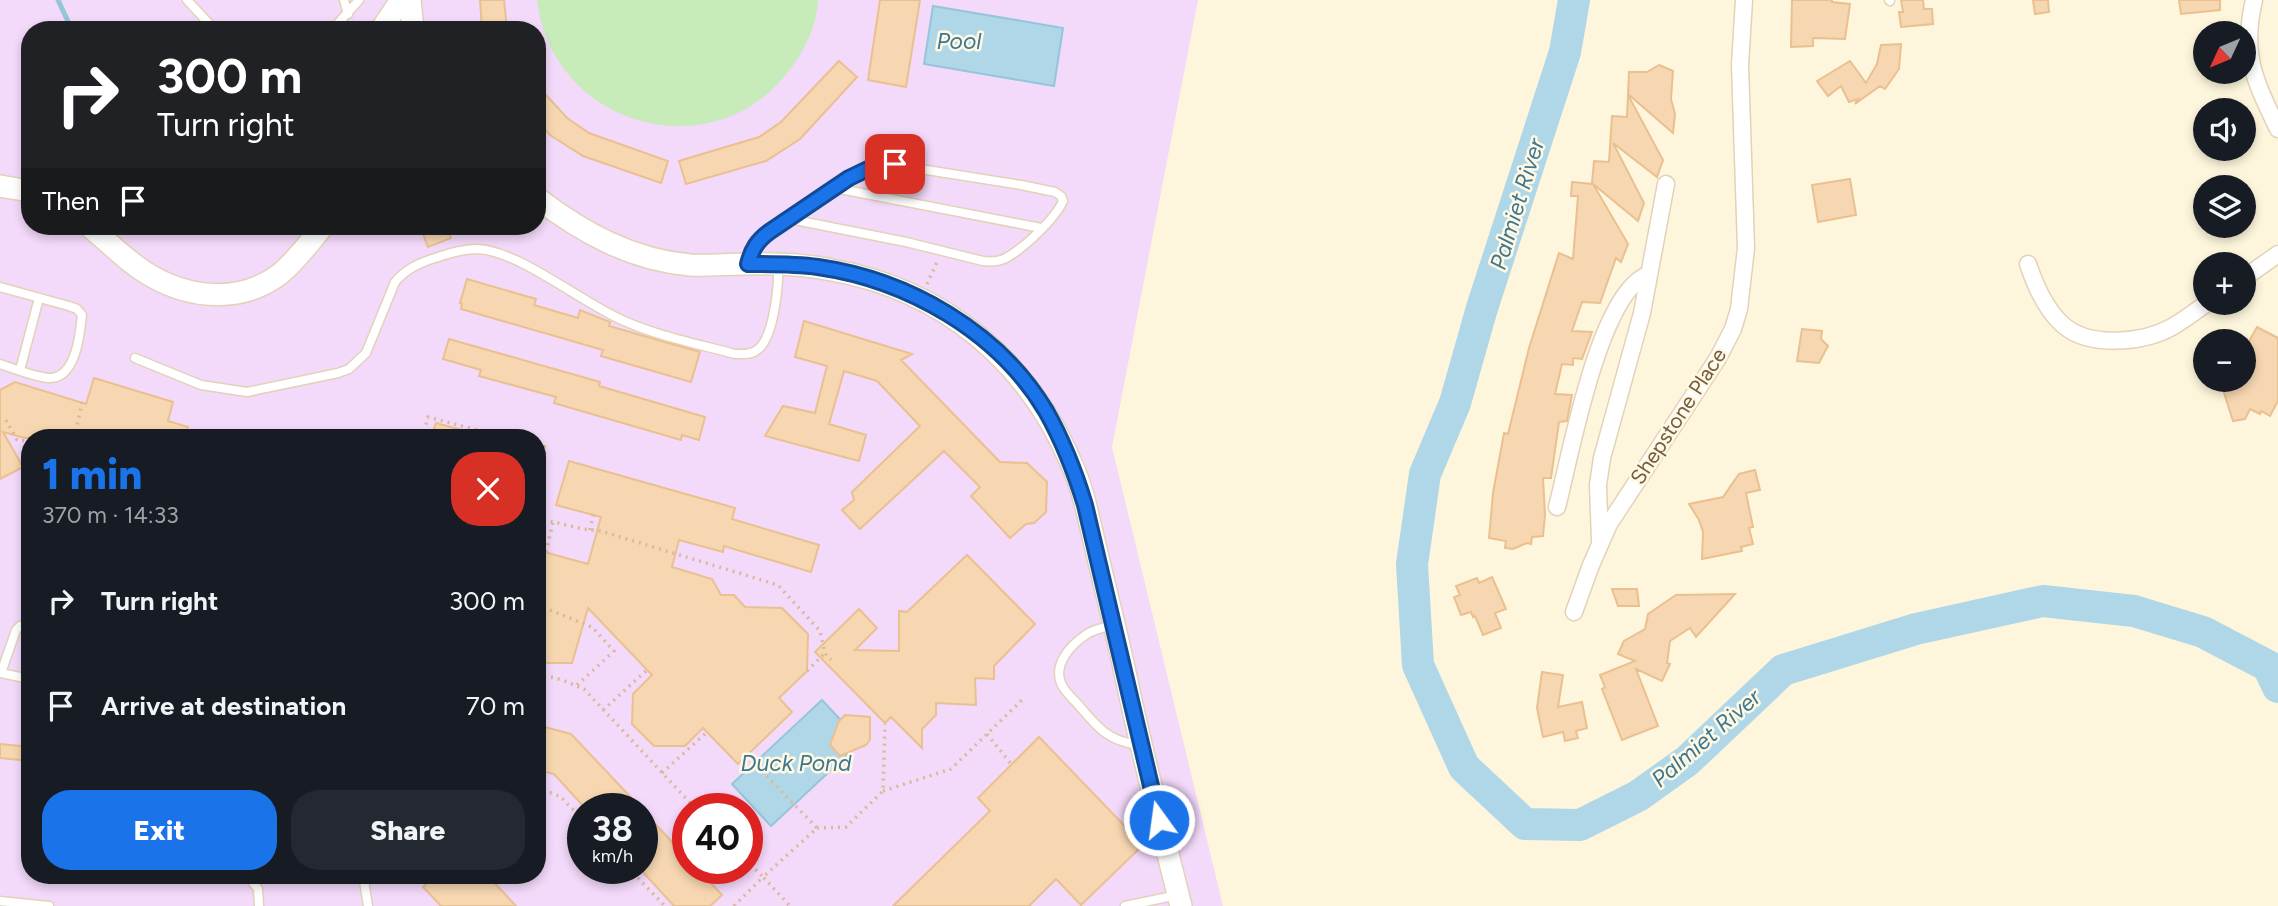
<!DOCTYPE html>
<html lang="en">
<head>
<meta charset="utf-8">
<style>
  :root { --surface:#171b24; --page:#242831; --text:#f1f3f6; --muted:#9ea1a6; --accent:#1a73e8 }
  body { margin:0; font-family:Figtree,sans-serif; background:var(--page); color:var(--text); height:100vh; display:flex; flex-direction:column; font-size:26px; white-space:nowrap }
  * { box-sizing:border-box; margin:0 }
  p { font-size:23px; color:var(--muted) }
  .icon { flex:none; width:38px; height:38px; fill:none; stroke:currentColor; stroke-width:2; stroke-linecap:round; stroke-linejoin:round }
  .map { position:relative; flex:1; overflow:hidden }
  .drawer { position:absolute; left:21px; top:429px; width:525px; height:455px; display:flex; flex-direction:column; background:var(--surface); border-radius:28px; box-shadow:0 4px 10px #0003 }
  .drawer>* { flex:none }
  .guide { position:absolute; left:21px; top:21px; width:525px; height:214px; border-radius:28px; box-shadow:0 4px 10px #0003; background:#202124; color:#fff; overflow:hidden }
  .needle { width:46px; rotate:226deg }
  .fabs { position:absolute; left:2193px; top:21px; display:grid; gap:14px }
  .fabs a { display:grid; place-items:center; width:63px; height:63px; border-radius:50%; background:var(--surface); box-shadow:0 4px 10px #0003; font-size:35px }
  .speed { position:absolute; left:567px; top:793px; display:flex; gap:14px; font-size:35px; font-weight:700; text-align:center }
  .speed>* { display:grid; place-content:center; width:91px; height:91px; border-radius:50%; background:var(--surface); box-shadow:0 4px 10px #0003; line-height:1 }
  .speed small { font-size:18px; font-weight:400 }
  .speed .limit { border:10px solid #d22; background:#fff; color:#111 }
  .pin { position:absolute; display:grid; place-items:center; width:60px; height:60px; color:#fff; margin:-30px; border-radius:14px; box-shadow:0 4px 10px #0006 }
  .me { position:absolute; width:77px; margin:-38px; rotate:346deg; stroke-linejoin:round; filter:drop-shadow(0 0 5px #0008) }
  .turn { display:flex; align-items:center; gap:24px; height:147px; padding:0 21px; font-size:32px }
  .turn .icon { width:91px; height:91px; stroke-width:2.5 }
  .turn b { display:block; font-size:49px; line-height:60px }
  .then { display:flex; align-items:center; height:66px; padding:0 21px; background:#0003; gap:14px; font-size:26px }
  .round { display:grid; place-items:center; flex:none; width:74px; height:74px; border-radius:28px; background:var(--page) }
  .head { display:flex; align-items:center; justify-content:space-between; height:119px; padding:0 21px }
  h1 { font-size:42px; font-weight:800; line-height:52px; color:var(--accent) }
  .primary-button { display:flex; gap:14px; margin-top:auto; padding:14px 21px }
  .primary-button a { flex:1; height:80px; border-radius:28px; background:var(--accent); color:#fff; font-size:28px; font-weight:800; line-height:80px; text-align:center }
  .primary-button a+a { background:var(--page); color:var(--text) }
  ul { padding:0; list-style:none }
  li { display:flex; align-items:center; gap:21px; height:105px; padding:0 21px }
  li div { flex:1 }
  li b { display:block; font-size:26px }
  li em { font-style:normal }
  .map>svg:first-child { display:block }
</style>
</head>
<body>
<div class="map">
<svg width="2278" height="906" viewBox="0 0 2278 906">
  <rect width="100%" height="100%" fill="#fef6dc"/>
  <path fill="#f3d9fa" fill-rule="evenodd" d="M0,0H1198L1112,447L1223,906H0ZM30,30H537V226H30ZM30,438H537V875H30ZM583,808H642V868H583ZM688,808H747V868H688Z"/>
  <path fill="#c7ecba" d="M537,0H818C817,25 805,49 791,68C715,173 552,127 537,0Z"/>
  <path fill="#b0d7e8" stroke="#95c5db" stroke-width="2" d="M933,6L1063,28L1054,86L924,64Z
    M822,700L861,742L771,826L732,784Z"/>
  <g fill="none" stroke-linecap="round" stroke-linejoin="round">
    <path stroke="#95c5db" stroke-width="5" d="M58,0L72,30"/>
    <path stroke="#b0d7e8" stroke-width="32" d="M1574,0L1565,52L1482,308L1455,403L1425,474L1412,564L1418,665L1464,767L1525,824L1580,825L1638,796L1687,761L1783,670L1916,629L2043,601L2134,611L2203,632L2268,666L2278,687"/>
  </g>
  <path fill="#f6d7b1" stroke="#eac090" stroke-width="2" d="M480,0H504L507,30H482Z
    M880,0H920L906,87L868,80Z
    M1792,0H1832V2L1850,4L1845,39L1813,38V46L1791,47Z
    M1901,0H1923L1924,9H1932L1933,24L1901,27L1899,12H1903Z
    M2033,0H2048L2049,12L2035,14Z
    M2179,0H2220V10L2181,14Z
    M1901,44L1899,69L1885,89L1880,86L1855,104L1858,99L1849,102L1841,86L1828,96L1817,81L1850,61L1866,83L1877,64L1881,45Z
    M839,61L857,77L800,139L766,161L686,184L679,161L759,137L781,122Z
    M1659,65L1673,71L1671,99L1675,114L1673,133L1628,94L1629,72H1647Z
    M537,85L567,118L589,133L668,161L661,183L583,156L550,135L537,121Z
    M1628,95L1663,160L1657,177L1613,143L1644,203L1638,221L1592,183L1594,161L1609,162L1612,116L1627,117Z
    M1850,179L1856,215L1818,222L1812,185Z
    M1572,182L1593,184L1628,244L1621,262L1616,258L1600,303L1582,302L1572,331L1592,332L1582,359L1573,358V365L1562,364L1555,394L1572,395L1567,421L1559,422L1551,478H1543L1545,515L1543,536L1532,537L1531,544L1527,543L1513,549L1505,548L1506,541L1489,538L1493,493L1504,433L1508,434L1529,348L1559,253L1573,259L1578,196H1571Z
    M420,226H446L451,238L428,247Z
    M467,279L536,299L534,305L578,318L580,310L610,322L609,326L700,352L691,382L601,356L603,350L461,309L462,304L460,303Z
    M804,321L912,354L901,360L1000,462L1027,463L1047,482L1046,512L1034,523L1026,524L1010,538L971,496L980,487L944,451L860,529L842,510L854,500L852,492L920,426L877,381L844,371L829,424L866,435L859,461L765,436L783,406L815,413L827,366L795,357Z
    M2257,327L2278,338V401L2270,416L2261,411L2260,414L2250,409L2245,419L2233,421L2220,380H2244V341L2248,343Z
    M1802,329L1822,331L1821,339L1828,346L1819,363L1797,361Z
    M449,339L600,382L599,386L705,417L699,440L682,435L681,440L554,403L556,397L479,376L481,370L443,359Z
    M94,378L173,402L168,421L188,427L184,438H25L3,432L23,467L0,479V390L15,382L86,404Z
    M436,423L473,433V438H431Z
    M569,461L735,508L732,519L819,545L811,572L724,546L723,552L679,540L672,567L712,579L721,595H734L745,607L782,608L808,634L807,671L779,698L792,712L738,764L703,728L685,746H654L632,724L633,694L652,675L588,608L572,663H537V550L588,564L601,517L556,505Z
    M1755,470L1760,490L1746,493L1753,527L1749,528L1753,544L1741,547L1742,551L1702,559L1703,532L1699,520L1689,504L1723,497L1739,474Z
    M967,555L1035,624L994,666V679L975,678L976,705L936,703V715L922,729V748L891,717L885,723L815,652L859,609L877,628L855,650L899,651V611L907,612Z
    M1492,577L1506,609L1495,613L1501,628L1483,635L1475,616L1473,617L1471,612L1461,615L1454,597L1460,595L1456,586L1477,578L1479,583Z
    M1612,589H1637L1639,606H1618Z
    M1735,594L1696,637L1690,628L1670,641L1667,663L1670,664L1662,681L1636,669L1658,726L1622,740L1602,689L1605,687L1600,675L1635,661L1618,654L1624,641L1645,629L1648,614L1676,595Z
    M1542,672L1563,675L1558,707L1582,702L1587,728L1576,731L1578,738L1565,741L1563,732L1543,737L1537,708Z
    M845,715L870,717V740L866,745L840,756L830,745L839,721Z
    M537,725L571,734L641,808H585L554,774L537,770Z
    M1039,737L1143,845L1081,905L1056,879L1029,906H893L990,811L978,798Z
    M0,744L30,747V761L0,758Z
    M642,810L688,859V868H697L722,895L710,906H674L642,871Z
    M435,875H487L516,906H441L423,887Z"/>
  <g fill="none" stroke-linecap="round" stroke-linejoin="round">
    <g stroke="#e2d2b8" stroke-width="11">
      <path id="service" d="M187,0L215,30
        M344,0L348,14
        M1889,0L1890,1
        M332,30L359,0
        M835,188L1041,228
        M748,263C752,249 757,241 769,232C803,211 855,164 895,165L1021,185L1055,192L1061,196L1063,201C1055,219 1024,248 1006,258C998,262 991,262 983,261L906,242L790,219
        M0,287L69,306L77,309L82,315C80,334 76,380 48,378C32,376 15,369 0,364
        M135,358L201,385L247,392L338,373L349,369L366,353L395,282C406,269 419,263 435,258C449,253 463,249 478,249C519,251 581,302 622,320C657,336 698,344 735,354C742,354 751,355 757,350C774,339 779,284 778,265
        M20,370L39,298
        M1112,625C1104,628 1094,629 1087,634C1072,644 1053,663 1061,683C1064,692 1075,700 1081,708C1099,729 1109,741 1138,745
        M0,673L30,679
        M1,673L16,630L20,626L30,625
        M247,875L258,889L259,906
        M361,875L364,881L368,906
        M0,901L49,906
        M1125,906L1178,895"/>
    </g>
    <g stroke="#e2d2b8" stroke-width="19">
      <path id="minor" d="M2254,0C2241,55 2255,81 2278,129
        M2028,264C2035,285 2046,310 2063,325C2089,348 2143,343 2172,327C2184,320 2196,311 2207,303
        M2244,278L2278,254
        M1557,507C1570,458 1599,292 1648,275
        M1600,541L1598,485L1602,458L1642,313L1666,184
        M1574,612L1591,565L1609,524L1718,358L1733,329L1739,309L1746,248L1740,65L1744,0"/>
    </g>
    <g stroke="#e2d2b8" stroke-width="24">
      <path id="tertiary" d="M410,0L413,30
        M381,30L401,0
        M0,186L30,191
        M537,198C583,233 632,260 690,265C709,266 727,264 745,264C774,263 804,264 832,270C944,290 1028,361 1072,465C1084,491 1089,521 1096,549C1106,592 1117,634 1126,677C1142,754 1162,830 1181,906
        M89,226C110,243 129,264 153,277C193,299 242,303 280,274C297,260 309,243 323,226"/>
    </g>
    <path stroke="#daba95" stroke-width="3.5" stroke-dasharray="2 5" stroke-linecap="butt" d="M927,284L937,262
      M6,420L17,440L30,441
      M74,438L83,399
      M422,438L428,417L507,438
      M537,445L546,447L537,483
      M537,518L583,529L601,531L778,585L820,631L825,653L831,660
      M590,530L593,515
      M546,552L553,522
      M537,605L592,627L614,651L576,686
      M807,671L825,653
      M537,676C554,675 569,683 584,689L695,808
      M603,710L647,670
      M987,734L1011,764
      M747,756L817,828L763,877L747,861
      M662,773L707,732
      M537,787L561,797L583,820
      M883,791L951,769L1025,697
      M817,828L846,827L883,791L885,724
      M628,868L665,906
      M734,906L763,877L790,906"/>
    <use href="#service" stroke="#fff" stroke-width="8"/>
    <use href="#minor" stroke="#fff" stroke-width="16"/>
    <use href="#tertiary" stroke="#fff" stroke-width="21"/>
  </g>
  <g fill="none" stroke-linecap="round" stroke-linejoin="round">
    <g stroke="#114b97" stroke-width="18">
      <path id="route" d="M895,164L872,167L849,178L769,232C757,241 752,249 748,264C771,264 795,264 818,267C908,280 998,331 1046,411C1063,441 1075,472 1085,505L1159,820"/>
    </g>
    <use href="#route" stroke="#1a73e8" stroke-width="12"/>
  </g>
  <g text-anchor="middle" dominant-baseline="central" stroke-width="5" stroke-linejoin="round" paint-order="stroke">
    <g font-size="21" fill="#755d43" stroke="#fff9e4">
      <text transform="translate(1678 416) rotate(-57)">Shepstone Place</text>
    </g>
    <g font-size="23" font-style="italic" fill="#3e7792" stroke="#fff9e4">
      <text x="959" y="41">Pool</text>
      <text transform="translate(1517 204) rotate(-73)">Palmiet River</text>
      <text transform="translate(1706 738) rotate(-41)">Palmiet River</text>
      <text x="796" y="763">Duck Pond</text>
    </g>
  </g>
</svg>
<div class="fabs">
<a><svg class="needle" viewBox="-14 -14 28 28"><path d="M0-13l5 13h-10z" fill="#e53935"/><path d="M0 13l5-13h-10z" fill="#9ea1a6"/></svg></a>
<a><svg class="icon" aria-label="sound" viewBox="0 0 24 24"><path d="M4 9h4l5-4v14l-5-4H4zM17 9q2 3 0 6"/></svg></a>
<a><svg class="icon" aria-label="layers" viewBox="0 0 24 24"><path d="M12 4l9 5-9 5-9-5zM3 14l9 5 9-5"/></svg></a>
<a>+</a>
<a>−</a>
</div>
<div class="speed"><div>38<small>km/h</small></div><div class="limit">40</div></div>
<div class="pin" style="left:895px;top:164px;background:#d93025"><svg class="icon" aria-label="arrive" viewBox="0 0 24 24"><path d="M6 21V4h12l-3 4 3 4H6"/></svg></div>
<svg class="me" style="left:1159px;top:820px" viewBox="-20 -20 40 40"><circle r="17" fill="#1a73e8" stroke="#fff" stroke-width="3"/><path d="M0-11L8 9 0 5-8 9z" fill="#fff"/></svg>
<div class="guide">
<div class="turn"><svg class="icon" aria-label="right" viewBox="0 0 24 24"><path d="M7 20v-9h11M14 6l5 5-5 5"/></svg><div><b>300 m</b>Turn right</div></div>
<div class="then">Then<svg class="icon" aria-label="arrive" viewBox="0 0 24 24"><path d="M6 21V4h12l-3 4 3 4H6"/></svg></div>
</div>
<section class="drawer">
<div class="head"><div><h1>1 min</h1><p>370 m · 14:33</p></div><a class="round" style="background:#d93025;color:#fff"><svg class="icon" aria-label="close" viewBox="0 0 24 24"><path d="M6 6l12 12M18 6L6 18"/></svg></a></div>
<ul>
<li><svg class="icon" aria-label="right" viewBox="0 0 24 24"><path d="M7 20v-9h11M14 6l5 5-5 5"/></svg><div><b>Turn right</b></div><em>300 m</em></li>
<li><svg class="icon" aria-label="arrive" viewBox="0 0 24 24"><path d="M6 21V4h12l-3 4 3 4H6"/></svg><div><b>Arrive at destination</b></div><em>70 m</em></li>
</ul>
<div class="primary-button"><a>Exit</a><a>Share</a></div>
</section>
</div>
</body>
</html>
